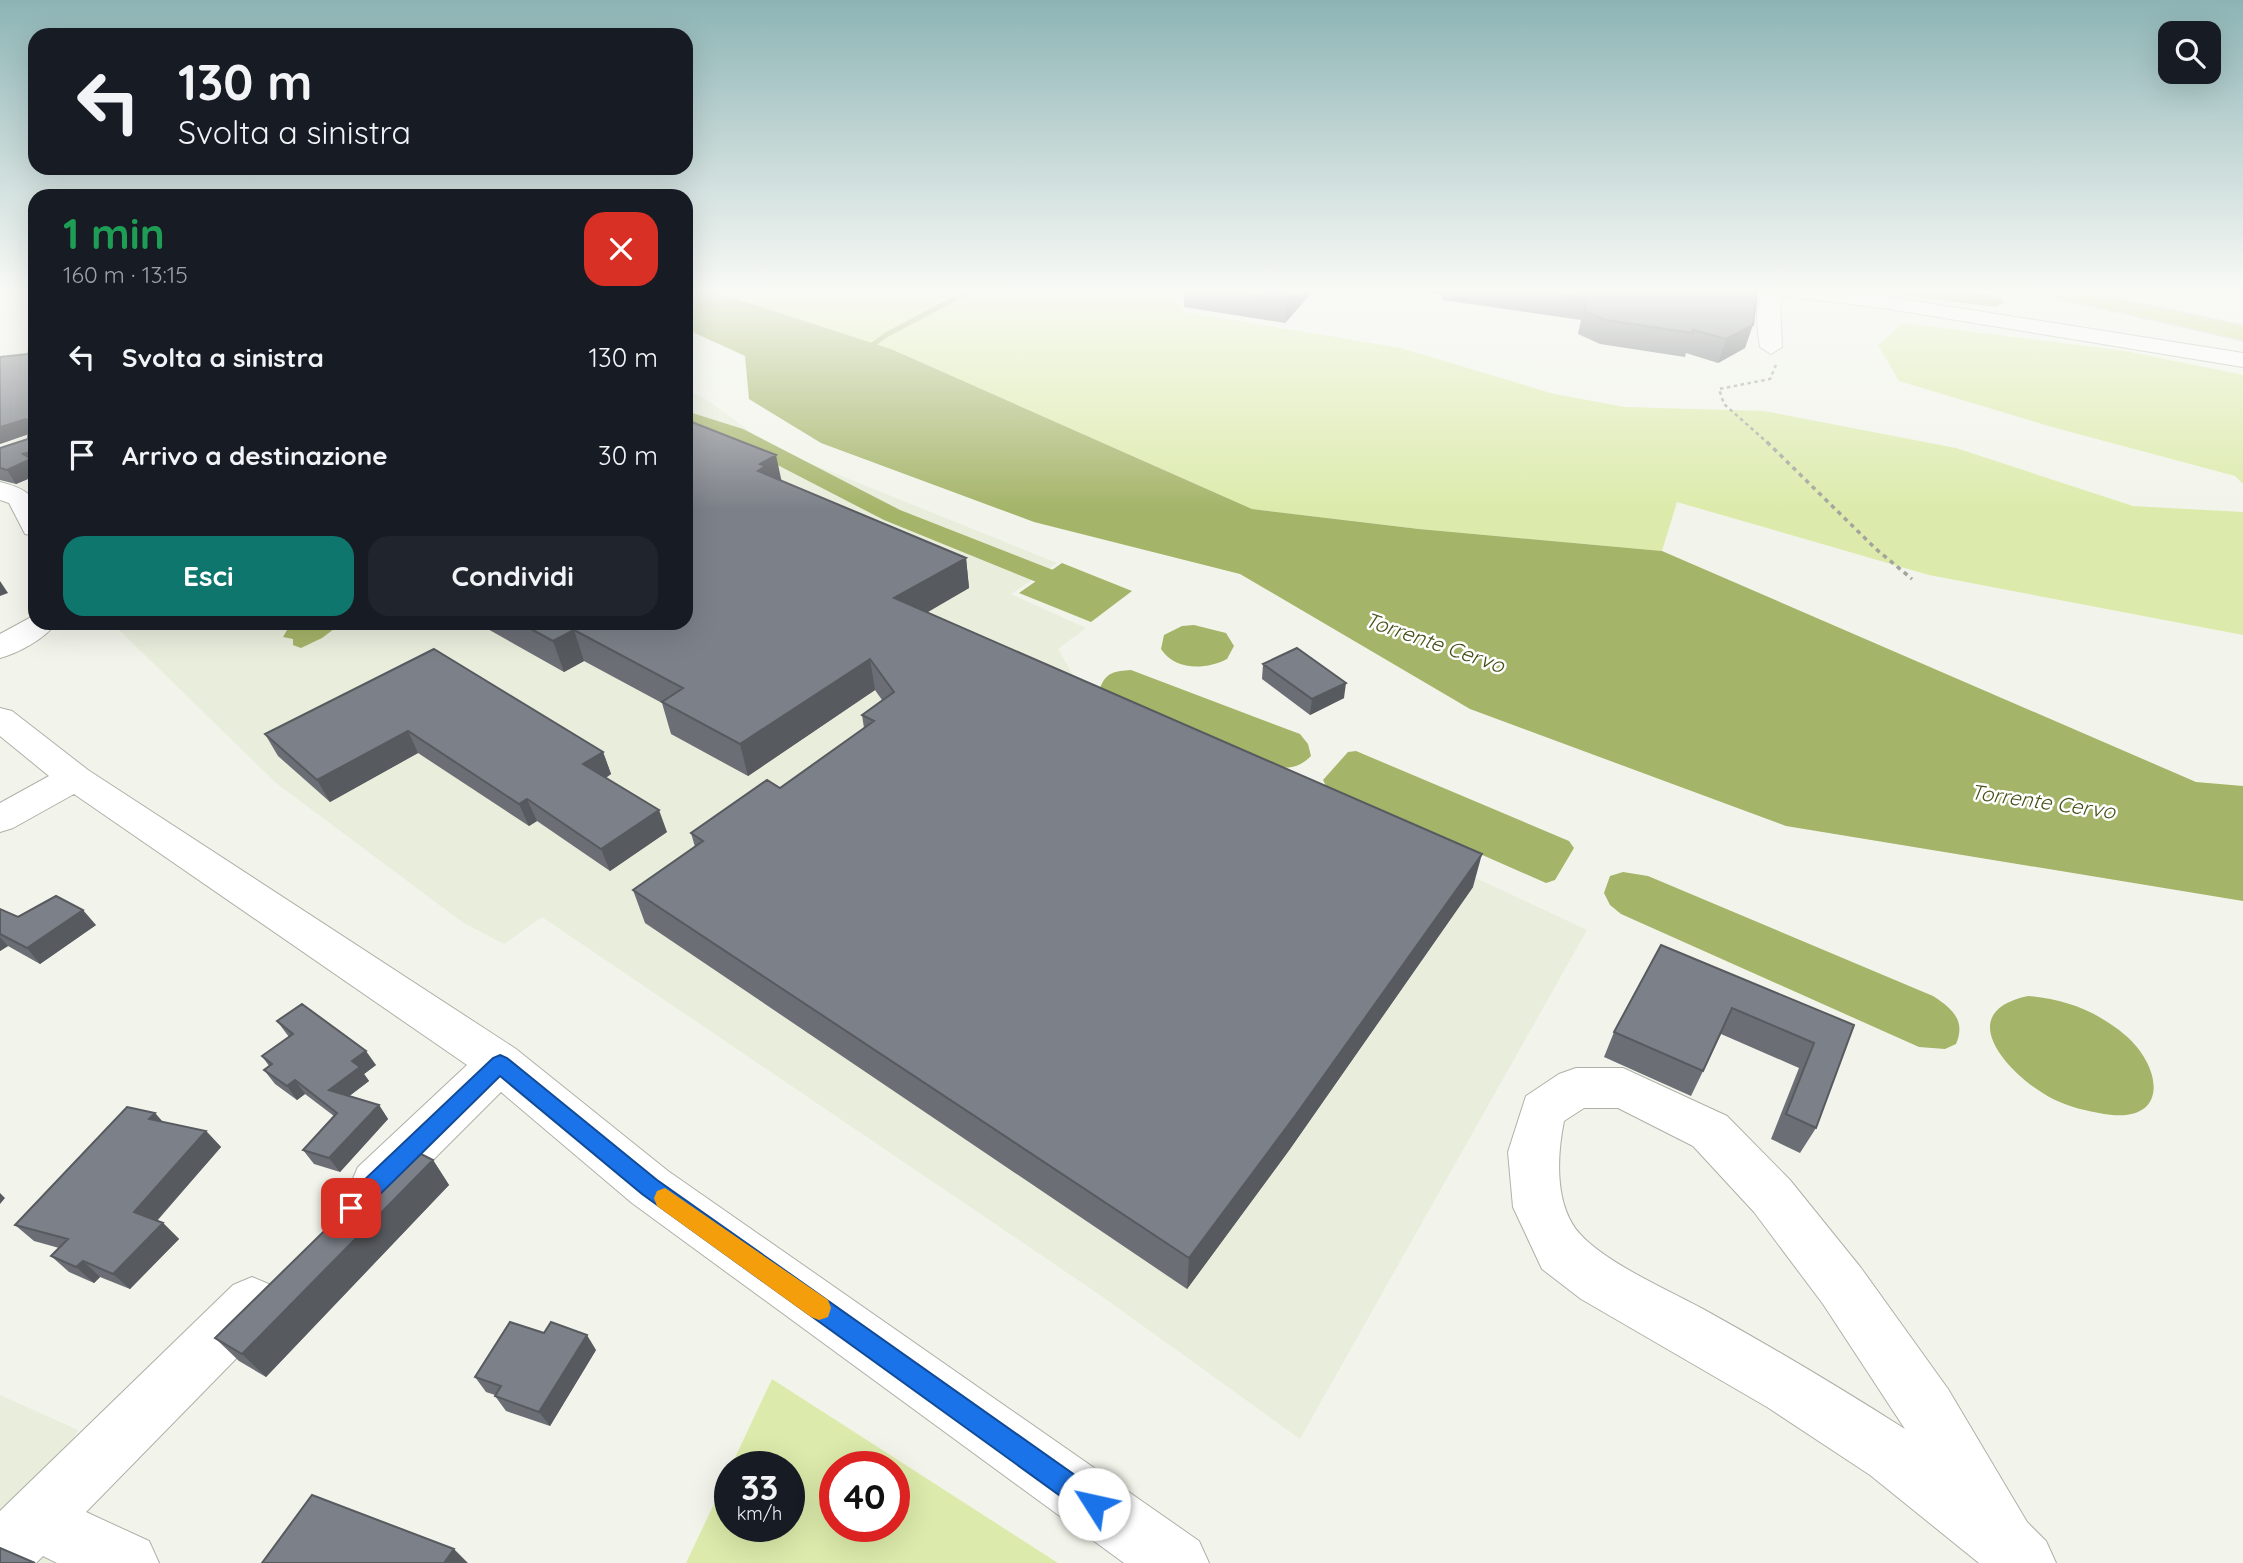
<!DOCTYPE html>
<html lang="it">
<head>
<meta charset="utf-8">
<style>
  :root { --surface:#171b24; --page:#20242c; --text:#f1f3f6; --muted:#9ea1a6; --accent:#0f766e }
  body { margin:0; font-family:Quicksand,sans-serif; background:var(--page); color:var(--text); height:100vh; display:flex; flex-direction:column; font-size:26px; white-space:nowrap }
  * { box-sizing:border-box; margin:0 }
  p { font-size:23px; color:var(--muted) }
  .icon { flex:none; width:38px; height:38px; fill:none; stroke:currentColor; stroke-width:2; stroke-linecap:round; stroke-linejoin:round }
  .map { position:relative; flex:1; overflow:hidden }
  .drawer { position:absolute; left:28px; top:189px; width:665px; height:441px; display:flex; flex-direction:column; background:var(--surface); border-radius:21px; box-shadow:0 7px 28px #0002 }
  .drawer>* { flex:none }
  .top-card { position:absolute; left:28px; top:28px; width:665px; height:147px; border-radius:21px; box-shadow:0 7px 28px #0002; background:#171b24; color:var(--text); overflow:hidden }
  .tools { position:absolute; left:2158px; top:21px; display:grid; gap:14px }
  .tools a { display:grid; place-items:center; width:63px; height:63px; border-radius:14px; background:var(--surface); box-shadow:0 7px 28px #0002; font-size:35px }
  .speed { position:absolute; left:714px; top:1451px; display:flex; gap:14px; font-size:35px; font-weight:700; text-align:center }
  .speed>* { display:grid; place-content:center; width:91px; height:91px; border-radius:50%; background:var(--surface); box-shadow:0 7px 28px #0002; line-height:1 }
  .speed small { font-size:18px; font-weight:400 }
  .speed .limit { border:10px solid #d22; background:#fff; color:#111 }
  .pin { position:absolute; display:grid; place-items:center; width:60px; height:60px; color:#fff; margin:-30px; border-radius:14px; box-shadow:0 4px 10px #0006 }
  .me { position:absolute; width:77px; margin:-38px; rotate:305deg; stroke-linejoin:round; filter:drop-shadow(0 0 5px #0008) }
  .turn { display:flex; align-items:center; gap:24px; height:147px; padding:0 35px; font-size:32px }
  .turn .icon { width:91px; height:91px; stroke-width:2.5 }
  .turn b { display:block; font-size:49px; line-height:60px }
  .round { display:grid; place-items:center; flex:none; width:74px; height:74px; border-radius:21px; background:var(--page) }
  .overview { display:flex; align-items:center; justify-content:space-between; height:119px; padding:0 35px }
  h1 { font-size:42px; font-weight:700; line-height:52px; color:#1e9e55 }
  .cta { display:flex; gap:14px; margin-top:auto; padding:14px 35px }
  .cta a { flex:1; height:80px; border-radius:21px; background:var(--accent); color:#fff; font-size:28px; font-weight:700; line-height:80px; text-align:center }
  .cta a+a { background:var(--page); color:var(--text) }
  ul { padding:0; list-style:none }
  li { display:flex; align-items:center; gap:21px; height:98px; padding:0 35px }
  li div { flex:1 }
  li b { display:block; font-size:26px }
  li em { font-style:normal }
  .map>svg:first-child { display:block }
</style>
</head>
<body>
<div class="map">
<svg width="2243" height="1563" viewBox="0 0 2243 1563">
  <rect width="100%" height="100%" fill="#f2f4eb"/>
  <path fill="#e8eddc" d="M686,390L707,400L772,448L1057,563L1011,594L1086,628L1058,649L1079,685L1105,705L1587,930L1300,1439L1100,1295L542,917L504,944L462,922L276,783L112,623H686Z
    M0,1395L78,1430L33,1510L137,1563H0Z"/>
  <path fill="#dcebab" fill-rule="evenodd" d="M712,291H1170L1185,312L1401,348L1554,394L1625,407L1764,411L1956,448L2133,506L2243,512V635L1929,575L1677,502L1662,551L1419,529L1252,509L891,349Z
    M1903,323L2126,351L2243,375V484L2235,476L2052,427L1899,381L1878,345Z
    M772,1379L1058,1563H686L730,1470V1526H789V1466H731ZM835,1466H894V1526H835Z"/>
  <path fill="#a4b468" d="M686,291H712L891,349L1252,509L1419,529L1662,551L2196,782L2243,786V901L1786,826L1470,709L1240,574L1034,522L821,443L749,399L745,356L686,329Z
    M1062,563L1132,591L1091,622L1019,593Z
    M291,623H342L322,638L301,648L293,645V639L283,637Z
    M1194,625L1226,633L1234,646L1227,659C1206,670 1175,671 1161,649L1164,635L1182,626Z
    M1131,670L1300,734L1308,744L1311,756C1296,771 1284,768 1265,766L1100,688C1106,672 1115,671 1131,670Z
    M1356,751L1569,841L1574,848L1555,880L1546,883L1326,786L1323,780L1348,752Z
    M1623,872L1648,876L1933,996C1953,1009 1966,1021 1956,1044L1945,1049L1919,1047L1621,914L1610,905L1604,893L1610,876Z
    M2028,996C2064,999 2097,1011 2125,1035C2163,1067 2170,1125 2104,1114C2087,1111 2069,1107 2053,1099C2013,1079 1948,1013 2028,996Z"/>
  <g fill="none" stroke-linecap="round" stroke-linejoin="round">
    <path stroke="#a4b468" stroke-width="5" d="M867,349L886,335L969,291"/>
    <path fill="#a4b468" fill-rule="evenodd" d="M1900,291C1921,290 1992,288 2005,302L1996,307L1909,296Z
      M686,411L743,429L900,510L1094,586L1098,592L1094,598H1076L884,520L727,439L686,424Z"/>
    <g stroke="#afb1a8" stroke-width="2">
      <path id="minor" d="M1766,291H1840L1883,296L2243,353V367L1883,308L1786,296L1780,300L1782,347L1771,354L1760,347C1758,331 1752,302 1766,291Z
        M0,482C39,492 35,500 35,536L25,534L9,503L0,500Z
        M35,615V623H56C45,639 18,653 0,658V634Z
        M0,708L12,711L88,770L516,1049L668,1171L1199,1541L1209,1563H1124L632,1203L501,1092L394,1199L376,1206L358,1199L351,1183L358,1167L467,1065L74,794L13,828L0,832V803L49,776L0,736Z
        M1576,1068H1623L1727,1116L1790,1180L1861,1268L1948,1389L2027,1522L2046,1541L2056,1563H1979L1870,1475L1767,1407L1581,1299L1542,1269L1513,1207L1508,1152L1526,1096L1559,1074ZM1584,1108H1618L1693,1146L1754,1212L1823,1304L1905,1429C1839,1387 1772,1347 1703,1309C1668,1290 1606,1263 1580,1234C1554,1205 1557,1156 1564,1121Z
        M252,1277L271,1285L279,1304L271,1323L86,1512L149,1541L159,1563H57L43,1556L36,1563H0V1511L233,1285Z"/>
    </g>
    <g stroke="#d3d3d2" stroke-width="3">
      <path id="major" d="M2043,291H2081L2243,326V340L2054,297Z"/>
    </g>
    <path stroke="#a2a49d" stroke-width="2.5" stroke-dasharray="3.5 3.5" stroke-linecap="butt" d="M1769,444L1724,404L1719,389L1770,379L1776,365"/>
    <path stroke="#a2a49d" stroke-width="3.5" stroke-dasharray="4.5 4.5" stroke-linecap="butt" d="M1767,442L1876,549L1912,579"/>
    <use href="#minor" fill="#fff" fill-rule="evenodd"/>
    <use href="#major" fill="#cad985" fill-rule="evenodd"/>
  </g>
  <path fill="#6b6e75" d="M1184,291H1313L1285,323L1184,307Z
    M1413,291H1757L1745,348L1718,363L1686,353L1685,357L1600,344L1578,334L1581,320L1442,300L1443,295Z
    M28,354L35,476L16,484L0,480V448L28,439L29,434L0,444Z
    M781,481L966,558L969,588L927,612L1473,887L1290,1149L1187,1289L645,923L633,890L695,847L691,833L780,788L864,728L862,715L882,700L875,690L748,776L671,734L662,703L584,661L564,672L477,623H686Z
    M434,649L603,752L611,774L606,778L667,832L610,871L537,821L529,826L418,753L330,802L278,756L265,734Z
    M1263,664L1344,698L1310,715L1262,679Z
    M0,909L18,917L96,925L40,964L8,946L0,951Z
    M1661,945L1854,1025L1816,1128L1800,1153L1771,1139L1799,1068L1721,1034L1691,1096L1604,1057L1614,1032Z
    M277,1021L376,1065L364,1074L369,1081L349,1096L379,1105L388,1119L340,1172L314,1164L303,1150L334,1116L305,1094L297,1100L275,1084L264,1070L269,1066L262,1056L289,1037Z
    M155,1113L163,1122L206,1131L221,1147L157,1221L163,1223L179,1239L130,1289L100,1277L94,1283L69,1272L51,1256L59,1248L34,1241L15,1225Z
    M433,1160L449,1185L266,1377L239,1361L215,1338Z
    M596,1350L550,1426L506,1411L495,1396V1395L486,1392L475,1377Z"/>
  <path fill="#575a5f" d="M1296,291H1313L1285,323L1287,300Z
    M1753,325L1745,348L1718,363L1726,339Z
    M26,419L34,432L0,444V427Z
    M35,451V476L16,484L7,470L23,454Z
    M776,455L782,483L758,471L760,464Z
    M966,558L969,588L899,629L894,598Z
    M0,581L8,593L0,596Z
    M574,630L584,661L564,672L553,641Z
    M870,659L875,690L748,776L740,744Z
    M1346,683L1344,698L1310,715L1312,699Z
    M408,731L418,753L330,802L317,780Z
    M603,752L611,774L591,787L583,764Z
    M527,799L537,821L529,826L519,804Z
    M659,810L667,832L610,871L601,849Z
    M1482,854L1473,887L1290,1149L1187,1289L1189,1258Z
    M83,910L96,925L40,964L27,948Z
    M0,937L8,946L0,951Z
    M366,1051L376,1065L364,1074L369,1081L339,1104L329,1090L352,1061Z
    M295,1080L305,1094L297,1100L287,1086Z
    M379,1105L388,1119L340,1172L329,1158Z
    M155,1113L169,1130L149,1119Z
    M206,1131L221,1147L150,1228L134,1212Z
    M433,1160L449,1185L266,1377L242,1354Z
    M0,1193L5,1198L0,1204Z
    M163,1223L179,1239L130,1289L113,1274Z
    M83,1261L100,1277L94,1283L76,1267Z
    M587,1335L596,1350L550,1426L539,1412Z
    M454,1549L468,1563H444Z"/>
  <path fill="#7c8088" stroke="#575a5f" stroke-width="2" d="M1227,291H1296L1287,300Z
    M1539,291H1757L1753,325L1726,339L1693,330L1692,333L1606,320L1584,311L1588,298Z
    M35,346V451L23,454L31,459L7,470L0,468V448L28,439L29,421L26,419L0,427V357L28,354L30,347Z
    M689,421L776,455L760,464L765,466L758,471L966,558L894,598L1482,854L1295,1116L1189,1258L633,890L703,841L691,833L767,780L780,788L874,721L862,715L894,692L870,659L740,744L662,702L683,688L574,630L553,641L520,623H686V422Z
    M1297,648L1346,683L1312,699L1263,664Z
    M434,649L603,752L583,764L659,810L601,849L527,799L519,804L408,731L317,780L265,734Z
    M56,896L83,910L27,948L0,934V909L18,917Z
    M1661,945L1854,1025L1816,1128L1786,1114L1814,1043L1732,1008L1703,1071L1614,1032Z
    M302,1004L366,1051L352,1061L360,1067L329,1090L379,1105L329,1158L303,1150L337,1113L295,1080L287,1086L264,1070L272,1064L262,1056L293,1034L277,1021Z
    M127,1107L155,1113L149,1119L206,1131L134,1212L163,1223L113,1274L83,1261L76,1267L51,1256L68,1239L15,1225Z
    M409,1148L433,1160L242,1354L215,1338Z
    M510,1322L544,1333L551,1322L587,1335L539,1412L495,1396L501,1386L475,1377Z
    M312,1495L454,1549L444,1563H262Z
    M0,1548L35,1563H0Z"/>
  <linearGradient id="sky" x2="0" y2="1"><stop stop-color="#8db4b5"/><stop offset="0.57" stop-color="#f9faf6"/><stop offset="1" stop-color="#f9faf6" stop-opacity="0"/></linearGradient>
  <rect width="2243" height="510" fill="url(#sky)"/>
  <path fill="#1a73e8" stroke="#114b97" stroke-width="2" d="M500,1055L507,1058L657,1180L1103,1495L1107,1504L1103,1513L1094,1517L1084,1513L642,1194L500,1076L359,1215L351,1218L343,1215L340,1208L343,1200L493,1058Z"/>
  <path fill="#f59e0b" d="M665,1188L828,1300L831,1308L828,1317L819,1320L811,1317L657,1206L654,1198L657,1191Z"/>
  <g text-anchor="middle" dominant-baseline="central" stroke-width="5" stroke-linejoin="round" paint-order="stroke">
    <g font-size="21" font-style="italic" fill="#465018" stroke="#fff">
      <text transform="translate(1435 642) rotate(19)">Torrente Cervo</text>
      <text transform="translate(2043 801) rotate(8)">Torrente Cervo</text>
    </g>
  </g>
</svg>
<div class="tools">
<a><svg class="icon" aria-label="search" viewBox="0 0 24 24"><circle cx="10" cy="10" r="6"/><path d="M15 15l6 6"/></svg></a>
</div>
<div class="speed"><div>33<small>km/h</small></div><div class="limit">40</div></div>
<div class="pin" style="left:351px;top:1208px;background:#d93025"><svg class="icon" aria-label="arrive" viewBox="0 0 24 24"><path d="M6 21V4h12l-3 4 3 4H6"/></svg></div>
<svg class="me" style="left:1094px;top:1504px" viewBox="-20 -20 40 40"><circle r="19" fill="#fff"/><path d="M0-13L10 11 0 6-10 11z" fill="#1a73e8"/></svg>
<div class="top-card">
<div class="turn"><svg class="icon" aria-label="left" viewBox="0 0 24 24"><path d="M17 20v-9H6M10 6l-5 5 5 5"/></svg><div><b>130 m</b>Svolta a sinistra</div></div>
</div>
<section class="drawer">
<div class="overview"><div><h1>1 min</h1><p>160 m · 13:15</p></div><a class="round" style="background:#d93025;color:#fff"><svg class="icon" aria-label="close" viewBox="0 0 24 24"><path d="M6 6l12 12M18 6L6 18"/></svg></a></div>
<ul>
<li><svg class="icon" aria-label="left" viewBox="0 0 24 24"><path d="M17 20v-9H6M10 6l-5 5 5 5"/></svg><div><b>Svolta a sinistra</b></div><em>130 m</em></li>
<li><svg class="icon" aria-label="arrive" viewBox="0 0 24 24"><path d="M6 21V4h12l-3 4 3 4H6"/></svg><div><b>Arrivo a destinazione</b></div><em>30 m</em></li>
</ul>
<div class="cta"><a>Esci</a><a>Condividi</a></div>
</section>
</div>
</body>
</html>
